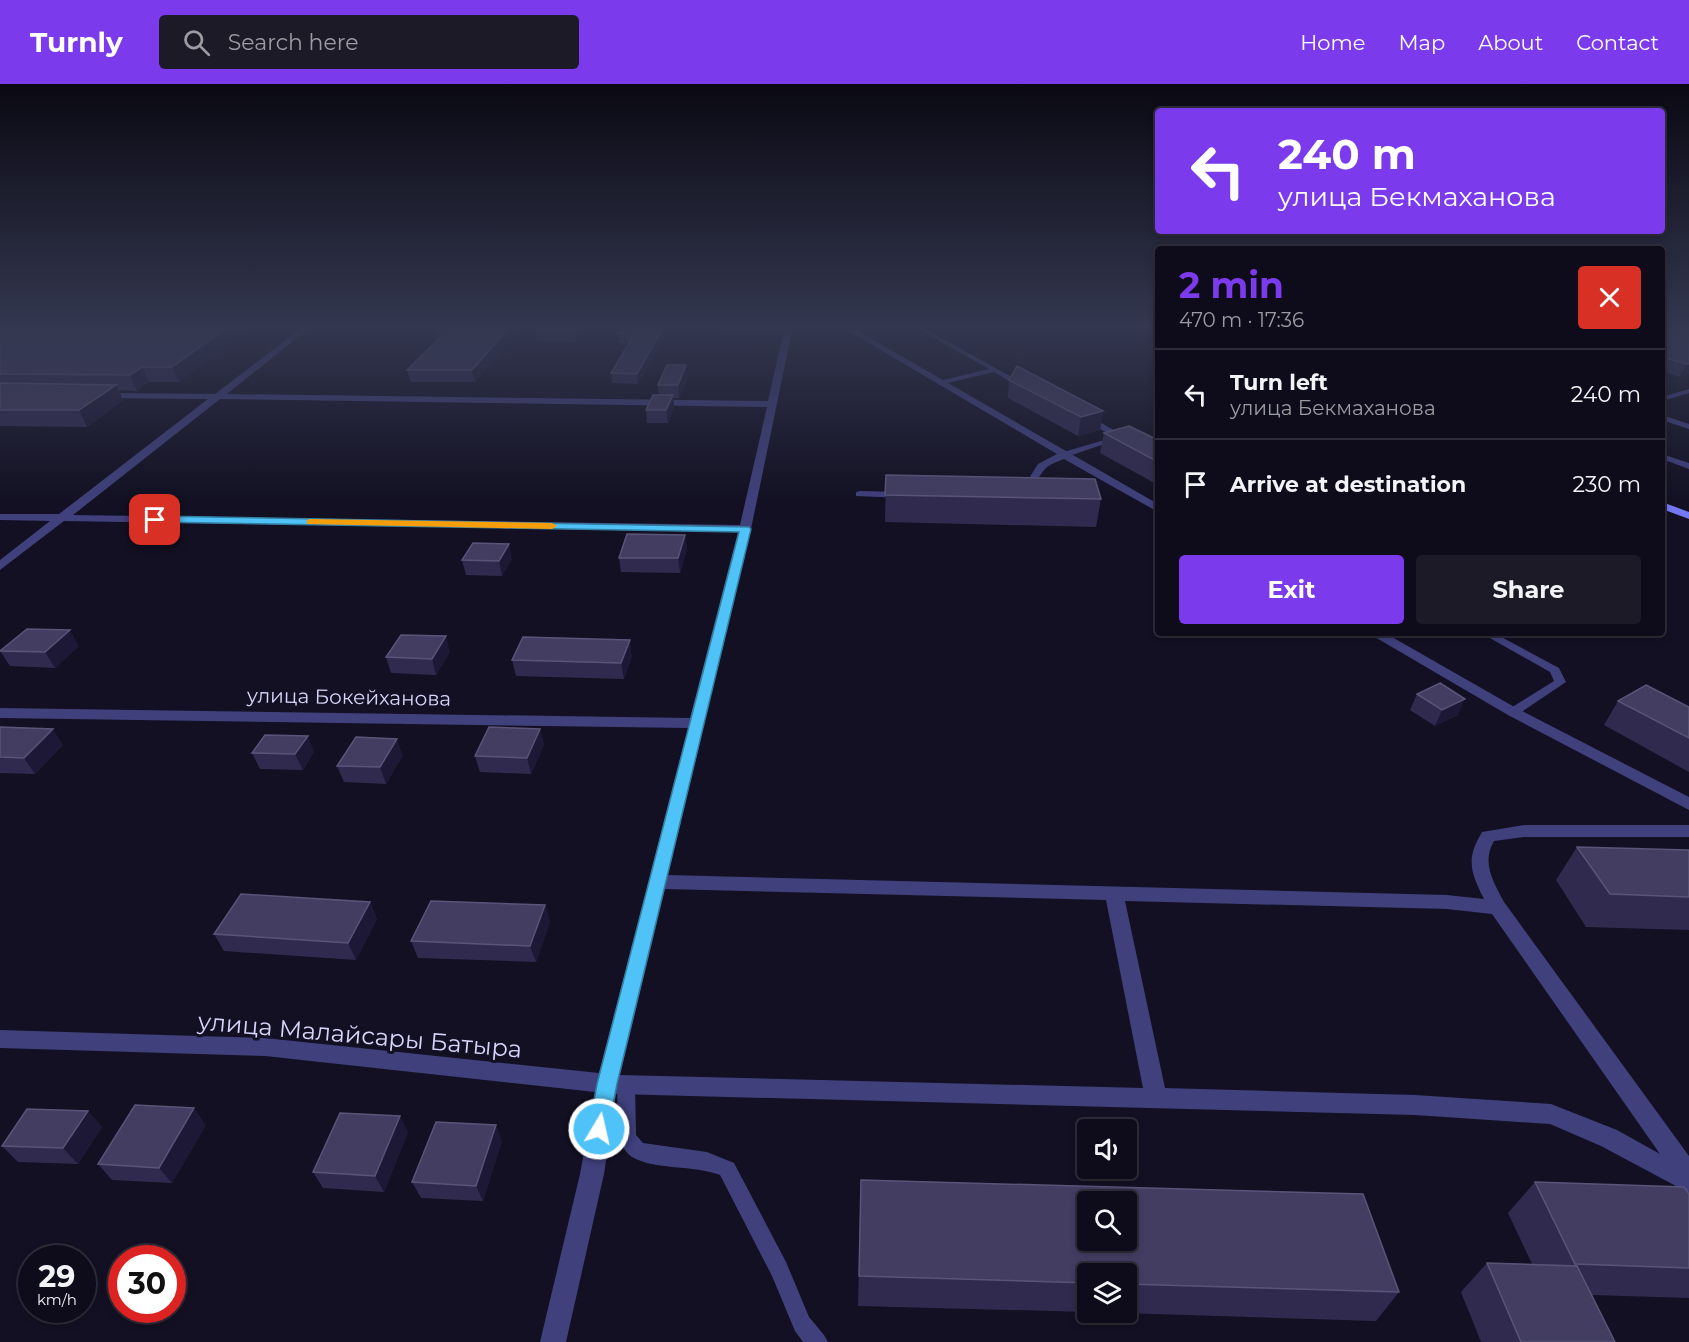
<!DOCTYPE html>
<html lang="en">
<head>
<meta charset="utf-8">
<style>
  :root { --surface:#0e0c1a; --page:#1c1a27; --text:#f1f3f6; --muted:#9b9ba2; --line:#2e2c39; --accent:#7c3aed }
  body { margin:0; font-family:Montserrat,sans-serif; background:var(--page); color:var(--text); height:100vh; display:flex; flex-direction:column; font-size:22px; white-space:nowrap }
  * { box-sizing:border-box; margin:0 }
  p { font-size:20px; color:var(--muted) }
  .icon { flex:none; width:33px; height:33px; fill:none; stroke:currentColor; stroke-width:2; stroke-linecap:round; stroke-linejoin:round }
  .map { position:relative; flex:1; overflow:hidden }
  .details { position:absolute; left:1155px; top:162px; width:510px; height:390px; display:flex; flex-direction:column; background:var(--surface); border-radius:6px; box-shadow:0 3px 9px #0003,0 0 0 2px var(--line) }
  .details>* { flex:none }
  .top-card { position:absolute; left:1155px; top:24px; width:510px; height:126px; border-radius:6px; box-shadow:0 3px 9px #0003,0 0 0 2px var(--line); background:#7c3aed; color:#fff; overflow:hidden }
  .fabs { position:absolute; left:1077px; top:1035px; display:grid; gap:12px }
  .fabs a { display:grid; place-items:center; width:60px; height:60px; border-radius:6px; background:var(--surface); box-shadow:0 3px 9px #0003,0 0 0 2px var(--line); font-size:30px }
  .speed { position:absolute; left:18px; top:1161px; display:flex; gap:12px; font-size:30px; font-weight:700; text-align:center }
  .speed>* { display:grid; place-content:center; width:78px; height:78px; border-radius:50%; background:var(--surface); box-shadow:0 3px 9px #0003,0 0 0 2px var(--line); line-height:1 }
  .speed small { font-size:15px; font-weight:400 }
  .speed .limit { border:9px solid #d22; background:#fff; color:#111 }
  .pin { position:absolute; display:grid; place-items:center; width:51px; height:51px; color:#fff; margin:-26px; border-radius:12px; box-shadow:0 3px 9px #0006 }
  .me { position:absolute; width:66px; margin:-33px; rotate:9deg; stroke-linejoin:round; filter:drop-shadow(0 0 4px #0008) }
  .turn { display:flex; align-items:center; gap:21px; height:126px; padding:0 24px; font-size:27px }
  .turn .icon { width:78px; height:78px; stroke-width:2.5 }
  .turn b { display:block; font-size:42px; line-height:51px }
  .round { display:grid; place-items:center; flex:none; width:63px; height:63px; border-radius:6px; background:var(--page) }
  .summary { display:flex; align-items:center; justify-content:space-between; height:102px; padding:0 24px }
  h1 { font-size:36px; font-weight:700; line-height:45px; color:var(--accent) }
  .primary-button { display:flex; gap:12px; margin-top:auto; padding:12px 24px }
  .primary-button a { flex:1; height:69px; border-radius:6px; background:var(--accent); color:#fff; font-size:24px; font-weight:700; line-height:69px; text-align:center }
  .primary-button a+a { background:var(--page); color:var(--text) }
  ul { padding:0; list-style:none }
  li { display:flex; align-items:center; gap:18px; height:90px; padding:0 24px; border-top:2px solid var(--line) }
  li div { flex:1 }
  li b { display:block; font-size:22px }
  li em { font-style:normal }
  header { display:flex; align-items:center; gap:36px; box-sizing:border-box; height:84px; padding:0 30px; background:var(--accent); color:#fff }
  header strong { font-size:28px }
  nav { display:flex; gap:33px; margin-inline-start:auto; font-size:21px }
  .search { width:420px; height:54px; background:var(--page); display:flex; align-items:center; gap:15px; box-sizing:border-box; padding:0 21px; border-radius:6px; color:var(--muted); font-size:22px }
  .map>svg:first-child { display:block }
</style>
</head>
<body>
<header>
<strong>Turnly</strong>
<div class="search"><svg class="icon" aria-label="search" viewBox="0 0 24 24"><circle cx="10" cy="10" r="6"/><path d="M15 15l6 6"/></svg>Search here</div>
<nav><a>Home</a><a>Map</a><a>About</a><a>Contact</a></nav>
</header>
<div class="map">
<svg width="1689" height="1258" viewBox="0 0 1689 1258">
  <rect width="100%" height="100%" fill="#121022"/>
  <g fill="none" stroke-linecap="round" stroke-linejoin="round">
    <path fill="#3f407c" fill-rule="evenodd" d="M913,242H920L1028,302L1021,304L994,288L939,301V297L989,285Z
      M1689,305V309L1662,317V313Z
      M1662,331L1689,340V345L1662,336Z
      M1085,333H1091L1129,355L1125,357L1119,355L1066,373H1060V369L1115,353L1085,337Z
      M1662,370L1689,379V385L1662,375Z
      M1481,549H1494L1559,584L1566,598L1517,631H1509L1507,628L1509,625L1554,597L1550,588Z
      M626,992L632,994L635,1000L636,1051L643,1059L707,1068L734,1079L786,1178L809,1233L824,1251L828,1258H803L795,1247L772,1192L720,1091C694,1081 654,1086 632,1073C626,1069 621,1061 618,1054L617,1000L620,994Z"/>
    <path fill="#3f407c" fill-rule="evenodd" d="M304,242H312L227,310L768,317L784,246L569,244L565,242H793L751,445L668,791L1447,811L1484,815C1470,787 1466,775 1482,748L1524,741H1689V753H1524L1494,757C1481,779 1494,799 1504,818L1689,1072V1109L1601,1062L1550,1040L1415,1031L616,1010L604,1090L566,1258H540L580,1090L595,1008L265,972L0,964V946L265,954L599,989L688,644L0,634V624L690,634L738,448L64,437L0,486V476L50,437L0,436V430H59L208,315L102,314L97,311L99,309L215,310ZM220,315L767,323L740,441L73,431ZM665,805L1106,816L1143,1004L620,991ZM1125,817L1447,825L1492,830L1660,1070L1617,1046L1551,1020L1415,1011L1165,1004Z
      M840,242H849L1158,420V428L1064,375C1059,377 1050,380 1046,384C1036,394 1033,411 1016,408V404L1028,396L1038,380L1057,370Z
      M860,407L904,408L910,411L904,414L856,412V408Z
      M1368,549H1385L1518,625L1689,713V726L1508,631Z"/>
    <path fill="#7478f2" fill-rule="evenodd" d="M1662,418L1689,428V435L1662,425Z"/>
  </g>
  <path fill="#302b4e" d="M0,242H254L179,298H149L137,307L119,306L123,316L87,343L0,342Z
    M437,242L516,250L475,298H411L407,286L438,256H437L434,244Z
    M622,242H663L665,252L638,300L612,299L611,289L629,259H619L617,249Z
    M1662,242H1689V290L1680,293L1662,287Z
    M535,246H584L576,258L537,257Z
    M688,294L679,314H673L674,324L668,339H647L646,326L659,311L658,301Z
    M1009,296L1103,327L1100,346L1078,352L1008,314Z
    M1104,349L1158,356V401L1100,369Z
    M886,391L1101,415L1096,443L885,438Z
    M685,451L687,465L680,489L621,488L619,474Z
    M512,475L502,492L466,491L462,476Z
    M79,562L55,584L10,582L0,567Z
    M450,568L436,591L391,589L386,573Z
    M632,572L624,595L516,592L512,576Z
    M1417,610L1458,631L1435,642L1410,626Z
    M1618,617L1689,623V688L1604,641Z
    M0,643L63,661L35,690L0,689Z
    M540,645L544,661L531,690L480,688L475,672Z
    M314,668L303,686L260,685L252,669Z
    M403,671L386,700L344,698L337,682Z
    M1577,763L1689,766V846L1586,843L1556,796Z
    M370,818L377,835L356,876L224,867L214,850Z
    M545,821L550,838L536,878L418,874L411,857Z
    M88,1027L102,1043L78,1080L18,1078L2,1062Z
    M206,1041L172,1099L112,1096L98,1080Z
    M408,1048L384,1108L323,1104L313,1088Z
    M502,1057L483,1117L421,1114L412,1098Z
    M861,1096L1399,1208L1376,1237L1092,1228H1126V1190H1088V1228L858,1222Z
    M1535,1098L1689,1110V1214L1592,1211L1615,1258H1481L1461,1208L1487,1179L1532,1180L1508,1129Z"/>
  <path fill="#1c1835" d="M229,242H254L179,298L172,283Z
    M511,242H515L516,250L475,298L472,286Z
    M578,242H583L584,246L576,258L575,246Z
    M661,242H663V243L664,242L665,252L638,300L637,290Z
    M1686,280H1689V290L1680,293Z
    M686,281L688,294L679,314L678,301Z
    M142,283L149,298L137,307L130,291Z
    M116,301L123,316L87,343L79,326Z
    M673,311L674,324L668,339L666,326Z
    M1103,327L1100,346L1078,352L1081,333Z
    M685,451L687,465L680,489L678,474Z
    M509,460L512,475L502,492L499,477Z
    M70,546L79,562L55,584L45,568Z
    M446,552L450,568L436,591L432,575Z
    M630,556L632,572L624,595L621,579Z
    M1465,615L1458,631L1435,642L1442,626Z
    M53,645L63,661L35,690L24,674Z
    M540,645L544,661L531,690L527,674Z
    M308,652L314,668L303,686L295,670Z
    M397,655L403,671L386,700L380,683Z
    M370,818L377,835L356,876L348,859Z
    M545,821L550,838L536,878L530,862Z
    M194,1024L206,1041L172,1099L159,1084Z
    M88,1027L102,1043L78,1080L63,1064Z
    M400,1032L408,1048L384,1108L375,1092Z
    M496,1041L502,1057L483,1117L476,1102Z"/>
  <path fill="#423d61" stroke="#595579" stroke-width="1.5" fill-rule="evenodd" d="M0,242H229L172,283H142L130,291L0,290Z
    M437,242H511L472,286H407L449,245L434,244Z
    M538,242H578L575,246H535Z
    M622,242H664L637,290L611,289L635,249H617Z
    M1662,242H1689V280H1686L1662,273Z
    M667,281H686L678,301H658Z
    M1017,282L1103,327L1081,333L1009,296Z
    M0,299L116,301L79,326H0Z
    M653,311H673L666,326H646Z
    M1129,342L1158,356V378L1104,349Z
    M886,391L1095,395L1101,415L885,411Z
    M627,450L685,451L678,474H619Z
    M473,459L509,460L499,477L462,476Z
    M27,545L70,546L45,568L0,567Z
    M401,551L446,552L432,575L386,573Z
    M523,553L630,556L621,579L512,576Z
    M1440,599L1465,615L1442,626L1417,610Z
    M1646,601L1689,623V654L1618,617Z
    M0,643L53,645L24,674L0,673Z
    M489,643L540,645L527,674L475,672Z
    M265,651L308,652L295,670L252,669Z
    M356,653L397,655L380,683L337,682Z
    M1577,763L1689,766V813L1610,810Z
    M241,810L370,818L348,859L214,850Z
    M431,817L545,821L530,862L411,857Z
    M135,1021L194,1024L159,1084L98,1080Z
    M27,1025L88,1027L63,1064L2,1062Z
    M340,1029L400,1032L375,1092L313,1088Z
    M436,1038L496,1041L476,1102L412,1098Z
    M861,1096L1363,1110L1399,1208L1126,1200V1190H1088V1199L859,1192ZM1088,1118H1126V1156H1088Z
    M1535,1098L1684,1103L1689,1110V1184L1575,1180Z
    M1487,1179L1577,1182L1615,1258H1521Z"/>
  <linearGradient id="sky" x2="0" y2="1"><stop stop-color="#0a0913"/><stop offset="0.58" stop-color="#33374f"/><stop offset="1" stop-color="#33374f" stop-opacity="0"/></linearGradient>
  <rect width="1689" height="418" fill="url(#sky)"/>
  <path fill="#4fc3f7" stroke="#337fa1" stroke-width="1.5" d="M155,432L749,443L751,445L617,1000L607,1052L599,1055L592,1052L589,1045L597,1000L739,448L152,438V433Z"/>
  <path fill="#f59e0b" d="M310,435L552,439L557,442L552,445L307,440V436Z"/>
  <g text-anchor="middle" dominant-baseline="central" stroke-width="6" stroke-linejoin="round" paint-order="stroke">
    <g font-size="20" fill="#d7d4fb" stroke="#121022">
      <text transform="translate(349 613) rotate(1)">улица Бокейханова</text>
    </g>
    <g font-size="24" fill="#d7d4fb" stroke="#121022">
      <text transform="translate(360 951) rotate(5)">улица Малайсары Батыра</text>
    </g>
  </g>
</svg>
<div class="fabs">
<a><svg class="icon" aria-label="sound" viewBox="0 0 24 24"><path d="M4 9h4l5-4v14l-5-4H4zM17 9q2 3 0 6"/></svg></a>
<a><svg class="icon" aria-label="search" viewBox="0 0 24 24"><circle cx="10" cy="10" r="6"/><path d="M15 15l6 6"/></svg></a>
<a><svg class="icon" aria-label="layers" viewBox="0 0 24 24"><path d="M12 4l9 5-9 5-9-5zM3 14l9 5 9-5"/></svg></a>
</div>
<div class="speed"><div>29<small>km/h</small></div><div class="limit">30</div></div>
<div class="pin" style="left:155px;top:436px;background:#d93025"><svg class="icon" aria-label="arrive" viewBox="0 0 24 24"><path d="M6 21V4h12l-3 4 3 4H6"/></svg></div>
<svg class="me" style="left:599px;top:1045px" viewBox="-20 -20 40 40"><circle r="17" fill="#4fc3f7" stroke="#fff" stroke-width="3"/><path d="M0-11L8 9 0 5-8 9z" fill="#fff"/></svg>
<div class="top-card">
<div class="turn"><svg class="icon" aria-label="left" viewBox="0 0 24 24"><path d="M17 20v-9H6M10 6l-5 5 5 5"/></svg><div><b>240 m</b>улица Бекмаханова</div></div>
</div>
<section class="details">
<div class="summary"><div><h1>2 min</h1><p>470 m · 17:36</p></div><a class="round" style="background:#d93025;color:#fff"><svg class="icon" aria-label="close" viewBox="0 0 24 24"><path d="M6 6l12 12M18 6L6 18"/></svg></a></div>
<ul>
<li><svg class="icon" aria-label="left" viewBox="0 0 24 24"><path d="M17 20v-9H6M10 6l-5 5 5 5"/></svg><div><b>Turn left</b><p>улица Бекмаханова</p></div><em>240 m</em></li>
<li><svg class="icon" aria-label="arrive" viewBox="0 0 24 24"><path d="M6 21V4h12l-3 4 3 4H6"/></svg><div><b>Arrive at destination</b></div><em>230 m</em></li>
</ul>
<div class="primary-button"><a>Exit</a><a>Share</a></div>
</section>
</div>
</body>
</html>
